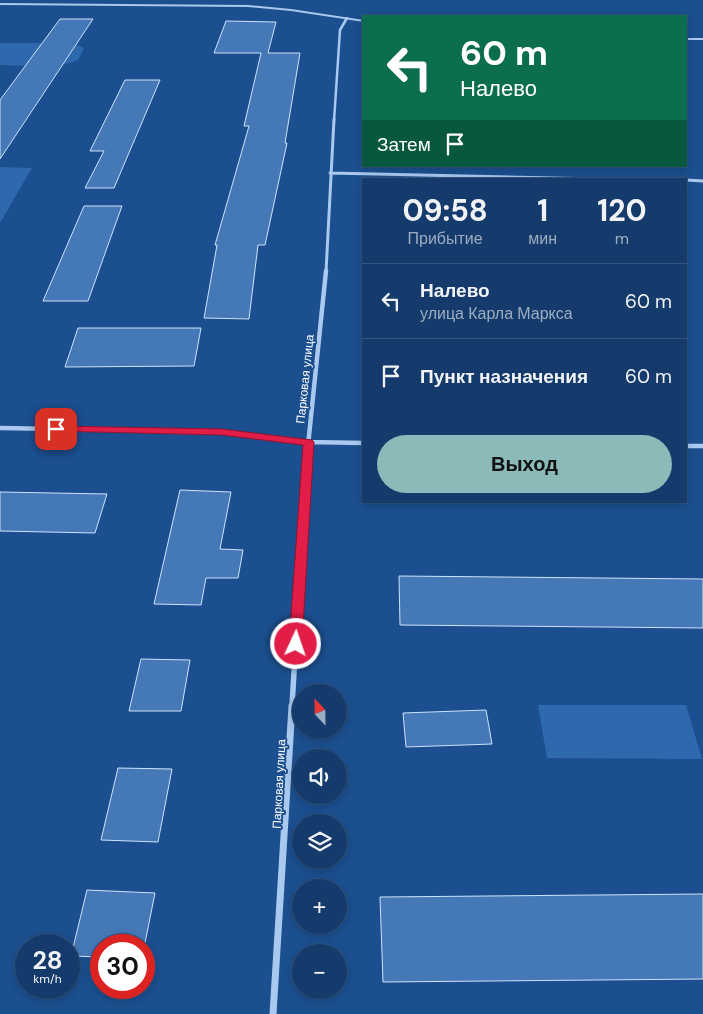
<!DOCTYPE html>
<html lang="ru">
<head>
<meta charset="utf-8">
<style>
  :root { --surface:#143b6b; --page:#214673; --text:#f1f3f6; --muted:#9dadc1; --line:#33557e; --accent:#8bbbb9 }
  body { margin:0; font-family:"DM Sans",sans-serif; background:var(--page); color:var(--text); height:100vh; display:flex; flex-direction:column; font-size:19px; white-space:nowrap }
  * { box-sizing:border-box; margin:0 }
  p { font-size:16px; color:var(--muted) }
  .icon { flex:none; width:28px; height:28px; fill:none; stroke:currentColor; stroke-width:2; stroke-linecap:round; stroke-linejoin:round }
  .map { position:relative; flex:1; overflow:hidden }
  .drawer { position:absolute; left:362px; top:178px; width:325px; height:325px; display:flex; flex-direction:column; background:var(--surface); border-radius:0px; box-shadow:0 2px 8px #0003,0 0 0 1px var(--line) }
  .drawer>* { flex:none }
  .guide { position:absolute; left:362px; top:15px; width:325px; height:152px; border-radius:0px; box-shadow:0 2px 8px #0003,0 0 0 1px var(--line); background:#0b6e4f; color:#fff; overflow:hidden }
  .needle { width:32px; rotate:338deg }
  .tools { position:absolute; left:292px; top:684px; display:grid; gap:10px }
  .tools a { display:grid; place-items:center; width:55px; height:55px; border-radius:50%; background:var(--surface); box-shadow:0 2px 8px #0003,0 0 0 1px var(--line); font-size:25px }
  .speed { position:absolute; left:15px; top:934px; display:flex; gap:10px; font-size:25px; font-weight:700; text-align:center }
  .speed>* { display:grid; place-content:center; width:65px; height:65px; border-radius:50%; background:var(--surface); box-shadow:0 2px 8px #0003,0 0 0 1px var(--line); line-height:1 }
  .speed small { font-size:12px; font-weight:400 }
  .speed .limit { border:8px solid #d22; background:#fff; color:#111 }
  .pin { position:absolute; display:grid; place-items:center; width:42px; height:42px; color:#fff; margin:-21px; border-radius:10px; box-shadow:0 2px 8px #0006 }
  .me { position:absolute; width:55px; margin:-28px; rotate:3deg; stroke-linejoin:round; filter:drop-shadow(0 0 4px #0008) }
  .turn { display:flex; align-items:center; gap:18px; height:105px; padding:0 15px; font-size:22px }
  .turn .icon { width:65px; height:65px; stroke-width:2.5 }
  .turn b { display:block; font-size:35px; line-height:42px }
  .then { display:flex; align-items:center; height:48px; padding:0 15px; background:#0003; gap:10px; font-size:19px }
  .eta { display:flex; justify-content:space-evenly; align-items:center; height:85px; text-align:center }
  .eta b { font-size:30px; font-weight:700; line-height:35px }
  .action { display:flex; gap:10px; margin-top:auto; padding:10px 15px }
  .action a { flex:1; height:58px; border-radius:30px; background:var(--accent); color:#111; font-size:20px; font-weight:700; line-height:58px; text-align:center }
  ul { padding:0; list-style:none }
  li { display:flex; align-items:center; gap:15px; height:75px; padding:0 15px; border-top:1px solid var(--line) }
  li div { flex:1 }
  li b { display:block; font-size:19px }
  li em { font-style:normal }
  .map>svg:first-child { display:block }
</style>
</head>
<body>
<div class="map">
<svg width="703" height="1014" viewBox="0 0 703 1014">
  <rect width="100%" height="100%" fill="#1b4f8f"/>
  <path fill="#2e69ad" d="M0,43H74L84,48L78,60C55,70 25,65 0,65Z
    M0,167L32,168L0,223Z
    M538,705H686L702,759L547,758Z"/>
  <path fill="#4478b7" stroke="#cfe3fa" d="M60,19H93L0,159V100Z
    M226,21L276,22L268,53H300L285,143H287L265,245H258L249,319L204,318L217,245H215L249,126H244L261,53H214Z
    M125,80H160L114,188H85L104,151H90Z
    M84,206H122L88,301H43Z
    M78,328H201L194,366L65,367Z
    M180,490L231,492L220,549L243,550L238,578H206L201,605L154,604Z
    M0,492L107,494L95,533L0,531Z
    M399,576L703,579V628L400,625Z
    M141,659L190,660L181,711H129Z
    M486,710L492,744L406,747L403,713Z
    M118,768L172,769L158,842L101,840Z
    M87,890L155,893L144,948V945H101V957L71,956Z
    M703,894V979L383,982L380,897Z"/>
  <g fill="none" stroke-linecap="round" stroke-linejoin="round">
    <path stroke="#a9c9ee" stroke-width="2.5" d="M334,121L340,30L347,18"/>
    <path stroke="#a9c9ee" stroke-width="3" d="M330,173L599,179
      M686,180L703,181
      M326,272L334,119"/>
    <path stroke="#a9c9ee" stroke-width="4.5" d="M0,428L222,432L308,442L364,443
      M686,446H703
      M306,465L326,271"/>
    <path stroke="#a9c9ee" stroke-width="5.5" d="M292,707L306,463"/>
    <path stroke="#a9c9ee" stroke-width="7" d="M273,1014L292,706"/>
    <path fill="#a9c9ee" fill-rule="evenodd" d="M0,3L248,5L291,9L364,20V22L291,11L248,7L0,5Z
      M686,38H703V40H686Z"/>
  </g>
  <path fill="#e11d48" stroke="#92132f" d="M56,426L222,429L312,440L314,442L302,644L300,647H291L289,644L303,445L222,435L52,431L50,429L52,427Z"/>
  <g text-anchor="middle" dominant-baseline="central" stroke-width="4" stroke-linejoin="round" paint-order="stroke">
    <g font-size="12" fill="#fff" stroke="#1b4f8f">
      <text transform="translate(305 379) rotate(-84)">Парковая улица</text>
      <text transform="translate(279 784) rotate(-87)">Парковая улица</text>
    </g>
  </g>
</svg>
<div class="tools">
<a><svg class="needle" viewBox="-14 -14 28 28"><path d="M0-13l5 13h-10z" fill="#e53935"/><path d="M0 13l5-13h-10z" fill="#9dadc1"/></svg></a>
<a><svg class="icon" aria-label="sound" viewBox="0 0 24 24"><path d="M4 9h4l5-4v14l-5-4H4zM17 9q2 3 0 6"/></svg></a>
<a><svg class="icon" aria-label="layers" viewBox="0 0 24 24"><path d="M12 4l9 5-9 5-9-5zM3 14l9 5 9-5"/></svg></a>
<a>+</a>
<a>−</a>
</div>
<div class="speed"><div>28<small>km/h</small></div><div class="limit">30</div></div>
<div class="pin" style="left:56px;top:429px;background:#d93025"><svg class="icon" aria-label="arrive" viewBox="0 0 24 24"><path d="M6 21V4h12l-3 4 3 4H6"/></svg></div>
<svg class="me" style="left:296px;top:644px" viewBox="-20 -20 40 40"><circle r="17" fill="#e11d48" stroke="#fff" stroke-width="3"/><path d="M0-11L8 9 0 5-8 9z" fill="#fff"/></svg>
<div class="guide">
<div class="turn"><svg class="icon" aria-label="left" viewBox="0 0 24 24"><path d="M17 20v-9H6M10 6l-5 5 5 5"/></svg><div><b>60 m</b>Налево</div></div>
<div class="then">Затем<svg class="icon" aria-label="arrive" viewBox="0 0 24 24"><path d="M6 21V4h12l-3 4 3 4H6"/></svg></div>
</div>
<section class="drawer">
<div class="eta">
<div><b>09:58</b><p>Прибытие</p></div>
<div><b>1</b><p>мин</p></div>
<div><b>120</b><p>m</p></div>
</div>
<ul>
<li><svg class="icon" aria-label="left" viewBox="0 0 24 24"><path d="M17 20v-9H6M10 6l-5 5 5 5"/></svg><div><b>Налево</b><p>улица Карла Маркса</p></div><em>60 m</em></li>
<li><svg class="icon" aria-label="arrive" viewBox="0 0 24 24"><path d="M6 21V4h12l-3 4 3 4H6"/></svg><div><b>Пункт назначения</b></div><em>60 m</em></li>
</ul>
<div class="action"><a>Выход</a></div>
</section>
</div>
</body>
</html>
